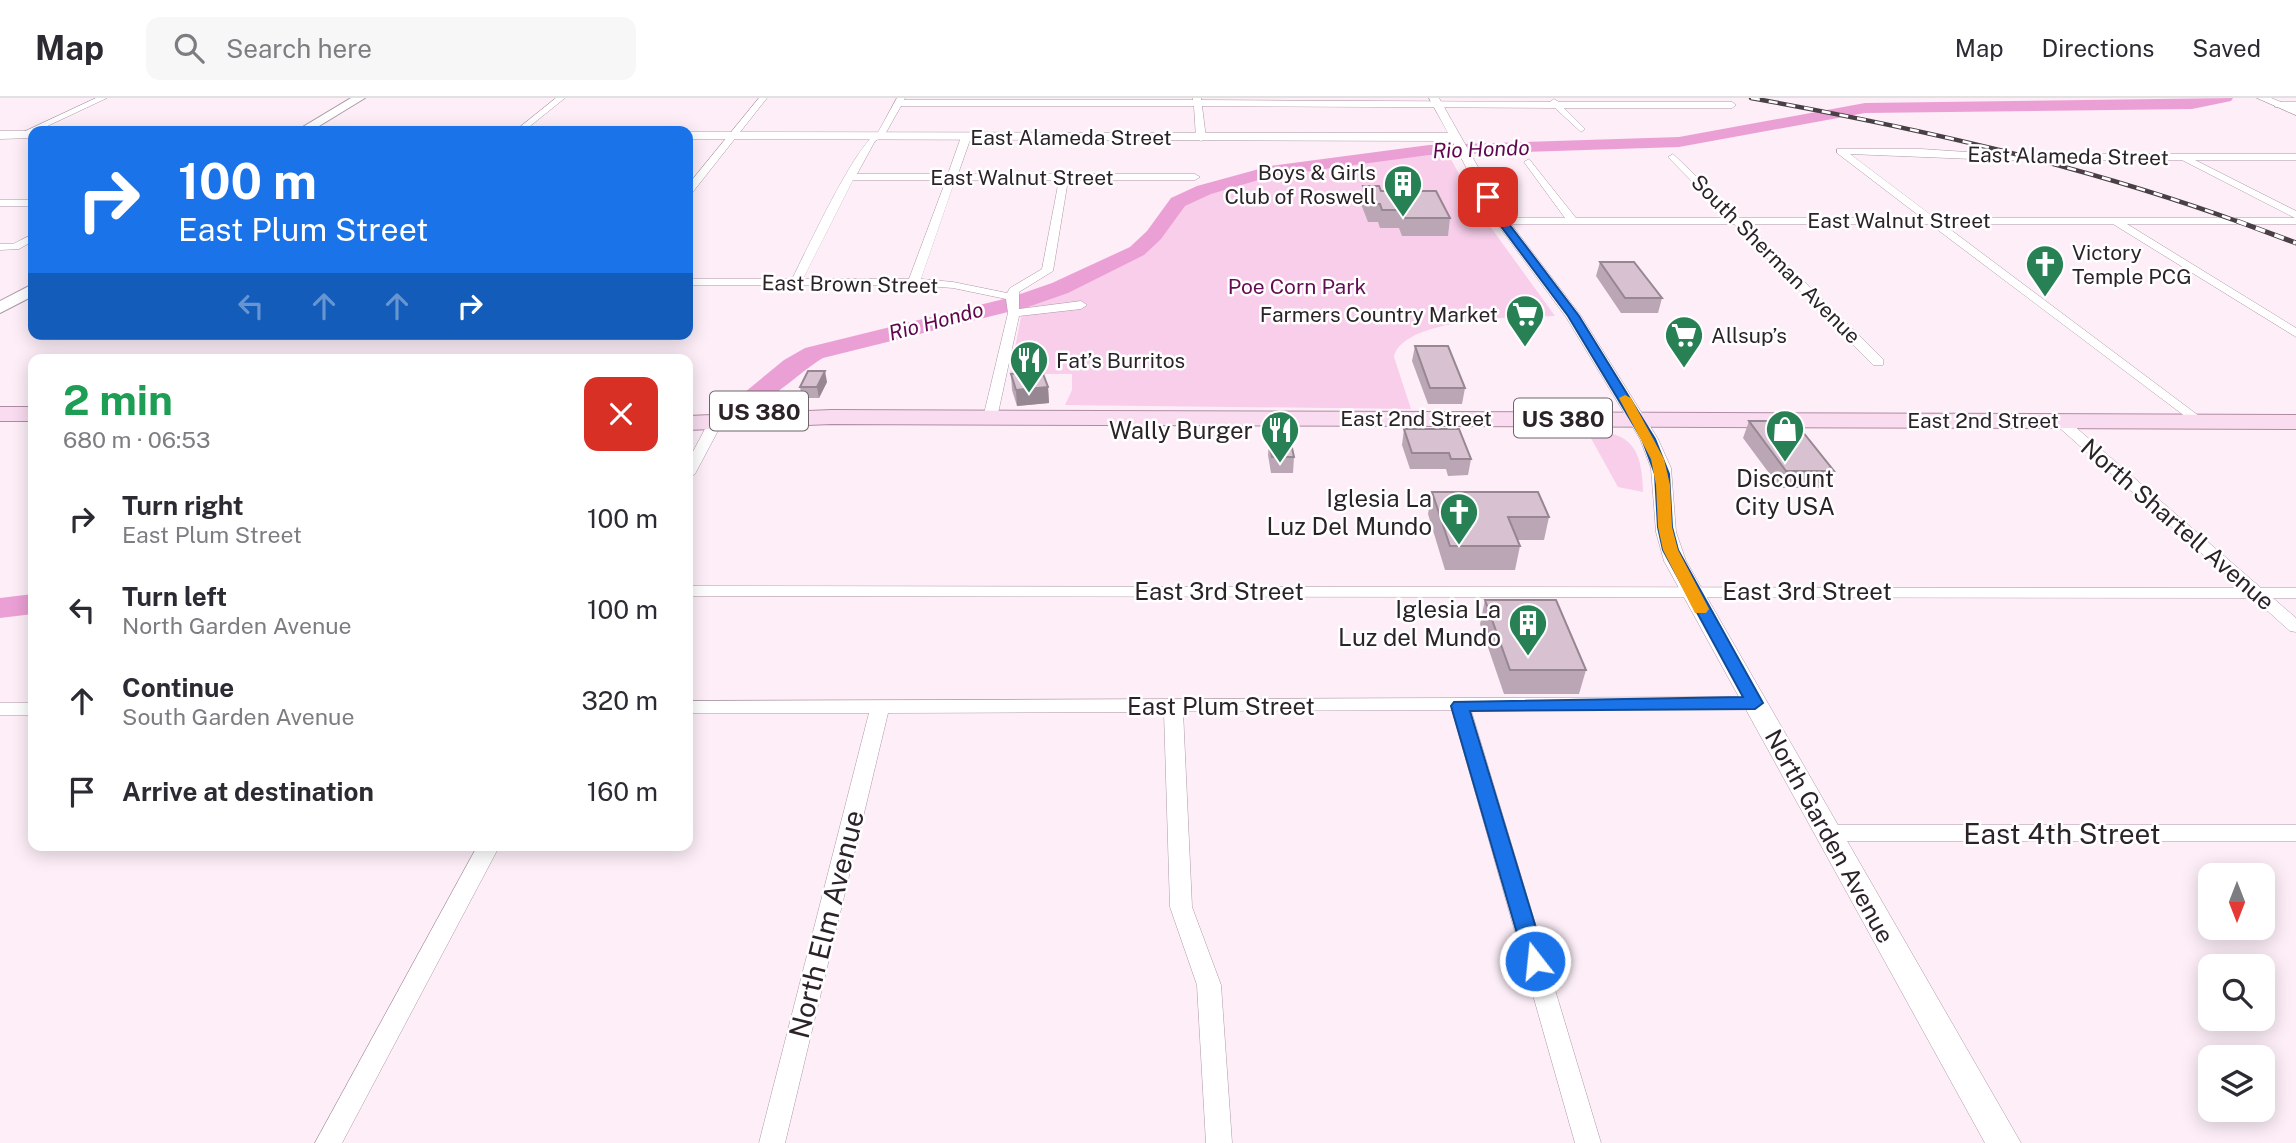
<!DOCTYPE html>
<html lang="en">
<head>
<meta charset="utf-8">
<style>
  :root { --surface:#fff; --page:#f7f7f7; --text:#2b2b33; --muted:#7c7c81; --line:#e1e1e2 }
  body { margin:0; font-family:"Public Sans",sans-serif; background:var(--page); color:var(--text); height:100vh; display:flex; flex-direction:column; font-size:26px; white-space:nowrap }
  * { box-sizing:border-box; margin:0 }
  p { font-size:23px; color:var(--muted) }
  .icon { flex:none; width:38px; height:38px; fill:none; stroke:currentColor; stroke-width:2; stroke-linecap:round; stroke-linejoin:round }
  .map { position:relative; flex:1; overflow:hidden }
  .sheet { position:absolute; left:28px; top:256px; width:665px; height:497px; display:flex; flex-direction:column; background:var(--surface); border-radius:14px; box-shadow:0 4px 18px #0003 }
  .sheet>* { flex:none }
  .banner { position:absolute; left:28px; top:28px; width:665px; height:214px; border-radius:14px; box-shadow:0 4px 18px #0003; background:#1a73e8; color:#fff; overflow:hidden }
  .needle { width:46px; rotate:180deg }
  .buttons { position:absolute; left:2198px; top:765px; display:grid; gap:14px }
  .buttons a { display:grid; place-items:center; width:77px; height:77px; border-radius:14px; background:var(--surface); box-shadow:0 4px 18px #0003; font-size:35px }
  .pin { position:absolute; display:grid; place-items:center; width:60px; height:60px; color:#fff; margin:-30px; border-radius:14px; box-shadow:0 4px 10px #0006 }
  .me { position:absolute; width:77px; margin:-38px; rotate:344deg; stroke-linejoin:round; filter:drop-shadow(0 0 5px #0008) }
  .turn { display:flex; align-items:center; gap:24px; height:147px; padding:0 35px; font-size:32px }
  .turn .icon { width:91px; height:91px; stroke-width:2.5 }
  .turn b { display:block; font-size:49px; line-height:60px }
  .lanes { display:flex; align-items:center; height:66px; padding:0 35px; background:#0003; justify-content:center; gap:35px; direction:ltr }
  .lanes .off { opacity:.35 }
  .round { display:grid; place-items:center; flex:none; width:74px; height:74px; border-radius:14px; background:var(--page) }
  .overview { display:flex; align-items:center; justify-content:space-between; height:119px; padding:0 35px }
  h1 { font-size:42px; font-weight:700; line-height:52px; color:#1e9e55 }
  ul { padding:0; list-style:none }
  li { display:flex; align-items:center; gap:21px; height:91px; padding:0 35px }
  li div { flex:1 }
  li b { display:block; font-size:26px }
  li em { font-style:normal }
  header { display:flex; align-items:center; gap:42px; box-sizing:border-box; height:98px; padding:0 35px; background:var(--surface); border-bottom:2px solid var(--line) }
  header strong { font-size:33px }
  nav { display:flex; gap:38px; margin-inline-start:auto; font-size:24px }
  .search { width:490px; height:63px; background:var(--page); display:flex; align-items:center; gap:18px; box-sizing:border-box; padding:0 24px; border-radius:14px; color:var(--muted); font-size:26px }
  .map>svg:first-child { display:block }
</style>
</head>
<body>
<header>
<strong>Map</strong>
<div class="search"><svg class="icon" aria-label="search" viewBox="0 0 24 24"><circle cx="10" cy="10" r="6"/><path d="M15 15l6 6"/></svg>Search here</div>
<nav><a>Map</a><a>Directions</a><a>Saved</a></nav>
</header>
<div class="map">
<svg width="2296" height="1045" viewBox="0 0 2296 1045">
  <rect width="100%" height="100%" fill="#fdeef8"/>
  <path fill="#f8ceea" d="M1445,51L1484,120L1555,218C1522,219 1403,219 1394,259L1411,311L1065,307L1072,292V276H1010L1024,203L1123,162L1147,145L1178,104L1204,92L1248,78L1291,69Z
    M1587,333C1632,333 1642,351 1643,394L1618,389Z"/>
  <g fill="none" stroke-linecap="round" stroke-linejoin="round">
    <path fill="#eba0d5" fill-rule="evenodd" d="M2233,0L2231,3L2192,11L1865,15L1679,49L1429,57L1272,78L1211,96L1185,108L1161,141L1144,157L1068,195L1028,209L823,260C804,271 775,299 759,305C753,307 749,306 743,304L739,299L784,262L805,250L1012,199L1052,185L1130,149L1147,133L1171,100L1197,88L1270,68L1429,47L1679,39L1865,5Z
      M33,496V516L0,520V500Z"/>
    <g stroke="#ae98a7" stroke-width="1">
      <path id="minor" d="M96,0H107L24,39L17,37Z
        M556,0H565L524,33H515Z
        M759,0H767L692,95L688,96V87Z
        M897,0H905L904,2H1193V0H1201V2L1550,4L1554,1L1559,4H1732L1736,7L1732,10H1564L1585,31L1581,34L1555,10L1202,8L1206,40L1201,43L1196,40L1194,8H901L884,38L875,43L857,76H948L961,39L966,36L971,39L958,76H1195L1200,79L1195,82H1068L1053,173L1019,194V211L1081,203L1087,207L1081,211L1019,218L997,320L990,324L983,320L1008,215L1006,201L953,190L914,187H688V181H792C805,156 857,43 877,36ZM853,82H946L909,181H803ZM955,82H1059L1042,171L1010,190L1007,195L953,184L921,181Z
        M2278,4H2296V10L2275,9Z
        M1837,51H1921L1997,56H2296V62H2195L2296,113V126H2127L2296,230V239L2113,126H1943L2203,321V327L2198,328L1930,126H1746L1883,261V267H1873L1734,126H1502L1497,123L1502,120H1565L1524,64L1529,61L1576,120H1728L1670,61L1668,59L1673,56L1740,120H1922L1837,55ZM1850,56L1997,62H2182L2295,120H1935Z
        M0,102H33V108H0Z
        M33,136V143L19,151L0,152V146H13Z
        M722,308L729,312L695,376L688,380V363L715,312Z
        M2060,319L2065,320L2261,490H2296V500H2273L2296,520V534L2290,533L2253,500L688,498V488L2241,490L2055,326V320Z
        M1755,599L1762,601L1764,605L1762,609L1471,612L1601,1045H1575L1452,612L1183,613L1192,809L1221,887L1232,1045H1206L1197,887L1170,809L1164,614L888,615L785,1045H759L869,615H688V603Z
        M0,605H33V617H0Z
        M1827,727H2296V743H1827L1819,741L1816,735L1819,729Z
        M478,747H500L342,1045H315Z"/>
    </g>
    <g stroke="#ae98a7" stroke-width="1">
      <path id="tertiary" d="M1429,0H1439L1508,122L1581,218L1658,341L1671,370L1676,434L1686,463L2021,1045H1985L1664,463L1656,434L1651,370L1640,341L1566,219L1495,123L1452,43L688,41V34L1448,35Z
        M2257,0H2271L2296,10V17Z
        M0,33H33V40L0,41Z"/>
    </g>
    <g stroke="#ae98a7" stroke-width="2">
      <path id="secondary" d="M351,0H365L311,33H296Z
        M33,186V198L0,215V203Z"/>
    </g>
    <g stroke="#af8ca4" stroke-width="2">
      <path id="primary" d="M0,309H33V323H0Z
        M831,312L2296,317V331L831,326L688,332V318Z"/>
    </g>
    <use href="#minor" fill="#fff" fill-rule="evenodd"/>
    <use href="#tertiary" fill="#fff" fill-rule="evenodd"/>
    <use href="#secondary" fill="#fff" fill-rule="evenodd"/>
    <use href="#primary" fill="#f9dcf0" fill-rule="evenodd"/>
    <g stroke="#494046" stroke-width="4.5">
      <path id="rail-far1" d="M1751,0C1917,30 2083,67 2242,125"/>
    </g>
    <g stroke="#494046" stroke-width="5">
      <path id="rail" d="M2237,123L2296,145"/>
    </g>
    <use href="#rail-far1" stroke="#fff" stroke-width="2.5" stroke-dasharray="9" stroke-linecap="butt"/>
    <use href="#rail" stroke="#fff" stroke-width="3.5" stroke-dasharray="10" stroke-linecap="butt"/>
  </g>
  <path fill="#baa6b4" d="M1363,88L1381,93L1450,120L1448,138H1402L1399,130H1380L1378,124H1368L1361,106Z
    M1600,164L1662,200L1658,215H1621L1596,178Z
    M1415,248L1465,290L1462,306H1428L1412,263Z
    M1011,276L1048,289L1049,305L1017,308L1012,292Z
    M827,284L819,300H802L800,289Z
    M1749,323L1834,373L1828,390H1780L1743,340Z
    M1404,331L1471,361L1468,377L1448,378L1446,371H1410L1402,347Z
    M1269,341L1294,359L1293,375H1271L1268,357Z
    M1432,394L1549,419L1544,442H1517L1520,448L1515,472H1445L1428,416Z
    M1485,502L1586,572L1579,596H1504L1480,526Z"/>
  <path fill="#978792" d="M825,273L827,284L819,300L817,289Z
    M1048,289L1049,305L1017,308L1016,292Z"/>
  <path fill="#d8c1d1" stroke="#978792" stroke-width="2" d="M1363,88H1379L1381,93H1436L1450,120H1405L1401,112H1382L1380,106H1370Z
    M1600,164H1634L1662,200H1625Z
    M1415,248H1448L1465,290H1430Z
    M808,273H825L817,289H800Z
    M1042,273L1048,289L1016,292L1011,276Z
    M1749,323H1794L1834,373H1786Z
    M1404,331H1459L1471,361H1451L1449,355H1412Z
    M1269,341H1290L1294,359H1272Z
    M1432,394H1538L1549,419H1508L1520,448H1450Z
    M1485,502H1556L1586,572H1510Z"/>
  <path fill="#1a73e8" stroke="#114b97" stroke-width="2" d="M1485,97H1491L1506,122L1579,218L1655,341L1669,376L1672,429L1678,452L1763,605L1755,611L1470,613L1546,863L1543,869L1535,872L1528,869L1525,863L1451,608L1454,604L1743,599L1663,452L1658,429L1655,376L1642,341L1568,218L1497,123Z"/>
  <path fill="#f59e0b" d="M1625,297L1631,300L1664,361L1670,387L1672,429L1678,452L1709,511L1706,515H1695L1663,452L1658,429L1656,387L1651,361L1619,300Z"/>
  <defs>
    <g id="building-pin" transform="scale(2.0125)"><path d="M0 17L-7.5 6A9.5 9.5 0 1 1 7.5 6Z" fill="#288155" stroke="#fff"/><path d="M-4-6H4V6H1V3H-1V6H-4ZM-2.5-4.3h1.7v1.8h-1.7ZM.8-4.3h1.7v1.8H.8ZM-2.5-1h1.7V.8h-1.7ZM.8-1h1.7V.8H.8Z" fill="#fff"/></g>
    <g id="church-pin" transform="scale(2.0125)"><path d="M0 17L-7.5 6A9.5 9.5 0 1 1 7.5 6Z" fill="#288155" stroke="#fff"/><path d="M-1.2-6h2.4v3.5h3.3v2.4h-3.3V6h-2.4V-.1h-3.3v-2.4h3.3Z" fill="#fff"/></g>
    <g id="supermarket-pin" transform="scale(2.0125)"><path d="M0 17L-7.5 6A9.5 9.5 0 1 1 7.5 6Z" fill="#288155" stroke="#fff"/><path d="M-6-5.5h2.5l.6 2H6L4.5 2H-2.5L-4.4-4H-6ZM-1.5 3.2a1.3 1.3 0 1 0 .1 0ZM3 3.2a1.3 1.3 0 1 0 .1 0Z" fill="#fff"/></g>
    <g id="restaurant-pin" transform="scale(2.0125)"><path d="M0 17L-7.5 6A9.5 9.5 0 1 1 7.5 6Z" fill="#288155" stroke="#fff"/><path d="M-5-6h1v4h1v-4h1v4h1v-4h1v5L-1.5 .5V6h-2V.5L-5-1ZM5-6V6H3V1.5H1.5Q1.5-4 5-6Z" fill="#fff"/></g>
    <g id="shop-pin" transform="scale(2.0125)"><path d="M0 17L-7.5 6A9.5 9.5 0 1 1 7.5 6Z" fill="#288155" stroke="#fff"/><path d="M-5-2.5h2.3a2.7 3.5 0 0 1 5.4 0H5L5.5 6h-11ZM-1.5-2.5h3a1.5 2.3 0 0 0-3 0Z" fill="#fff"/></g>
  </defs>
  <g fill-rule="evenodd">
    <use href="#building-pin" x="1403" y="86"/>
    <use href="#church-pin" x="2045" y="166"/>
    <use href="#supermarket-pin" x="1525" y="216"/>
    <use href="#supermarket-pin" x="1684" y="237"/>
    <use href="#restaurant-pin" x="1029" y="262"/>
    <use href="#shop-pin" x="1785" y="331"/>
    <use href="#restaurant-pin" x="1280" y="332"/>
    <use href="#church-pin" x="1459" y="414"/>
    <use href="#building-pin" x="1528" y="525"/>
  </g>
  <g text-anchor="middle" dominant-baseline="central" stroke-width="5" stroke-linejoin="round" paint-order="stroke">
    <g font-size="21" fill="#2c2329" stroke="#fff">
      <text x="1071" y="39">East Alameda Street</text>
      <text transform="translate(2068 58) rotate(1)">East Alameda Street</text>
      <text x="1022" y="79">East Walnut Street</text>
      <text x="1899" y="122">East Walnut Street</text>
      <text transform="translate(1776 161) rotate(45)">South Sherman Avenue</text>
      <text transform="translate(850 186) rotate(1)">East Brown Street</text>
      <text x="1416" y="320">East 2nd Street</text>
      <text x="1983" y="322">East 2nd Street</text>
    </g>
    <g font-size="21" font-style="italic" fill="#60054f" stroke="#fff">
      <text transform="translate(1481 51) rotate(-2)">Rio Hondo</text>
      <text transform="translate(936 223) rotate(-15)">Rio Hondo</text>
    </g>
    <g font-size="21" fill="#2c2329" stroke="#fff" text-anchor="start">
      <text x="1376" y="74" text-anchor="end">Boys &amp; Girls<tspan x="1376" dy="24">Club of Roswell</tspan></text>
      <text x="2072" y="154">Victory<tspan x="2072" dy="24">Temple PCG</tspan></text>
      <text x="1498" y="216" text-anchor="end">Farmers Country Market</text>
      <text x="1711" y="237">Allsup’s</text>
      <text x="1056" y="262">Fat’s Burritos</text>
    </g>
    <g font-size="21" fill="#650d54" stroke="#fff">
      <text x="1297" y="188">Poe Corn Park</text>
    </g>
    <g fill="#fff" stroke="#6b6569" stroke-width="2">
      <rect x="710" y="293.5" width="98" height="39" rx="5"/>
      <rect x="1514" y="300.5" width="98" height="39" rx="5"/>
    </g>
    <g font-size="23" font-weight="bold" fill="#2c2329">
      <text x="759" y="313">US 380</text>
      <text x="1563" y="320">US 380</text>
    </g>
    <g font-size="24" fill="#2c2329" stroke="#fff" text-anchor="end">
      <text x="1253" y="332">Wally Burger</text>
      <text x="1785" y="380" text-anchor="middle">Discount<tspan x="1785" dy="28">City USA</tspan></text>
      <text x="1432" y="400">Iglesia La<tspan x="1432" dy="28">Luz Del Mundo</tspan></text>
      <text x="1501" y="511">Iglesia La<tspan x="1501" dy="28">Luz del Mundo</tspan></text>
    </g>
    <g font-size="24" fill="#2c2329" stroke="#fff">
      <text transform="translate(2178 426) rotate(41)">North Shartell Avenue</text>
      <text x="1219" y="493">East 3rd Street</text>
      <text x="1807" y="493">East 3rd Street</text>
      <text x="1221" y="608">East Plum Street</text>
      <text transform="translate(1830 738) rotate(61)">North Garden Avenue</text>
    </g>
    <g font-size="28" fill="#2c2329" stroke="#fff">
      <text x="2062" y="735">East 4th Street</text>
      <text transform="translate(826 826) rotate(-76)">North Elm Avenue</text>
    </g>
  </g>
</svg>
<div class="buttons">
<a><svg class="needle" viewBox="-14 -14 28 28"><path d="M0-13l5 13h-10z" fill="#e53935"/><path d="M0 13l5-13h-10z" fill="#7c7c81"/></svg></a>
<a><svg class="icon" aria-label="search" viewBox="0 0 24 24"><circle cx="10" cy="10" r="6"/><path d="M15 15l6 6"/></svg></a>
<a><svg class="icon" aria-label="layers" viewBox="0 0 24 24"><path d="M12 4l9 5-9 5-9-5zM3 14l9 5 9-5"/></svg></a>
</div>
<div class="pin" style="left:1488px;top:99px;background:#d93025"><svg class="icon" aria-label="arrive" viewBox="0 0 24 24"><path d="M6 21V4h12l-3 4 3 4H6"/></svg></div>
<svg class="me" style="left:1535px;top:863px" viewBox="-20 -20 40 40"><circle r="17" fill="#1a73e8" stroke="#fff" stroke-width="3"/><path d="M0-11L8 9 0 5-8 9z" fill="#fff"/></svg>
<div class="banner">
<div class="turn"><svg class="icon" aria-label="right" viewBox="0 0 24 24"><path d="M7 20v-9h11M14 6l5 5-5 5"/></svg><div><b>100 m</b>East Plum Street</div></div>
<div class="lanes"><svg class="icon off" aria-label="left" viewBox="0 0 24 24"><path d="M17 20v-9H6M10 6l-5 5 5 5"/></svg><svg class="icon off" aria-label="ahead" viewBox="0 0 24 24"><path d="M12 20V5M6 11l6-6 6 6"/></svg><svg class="icon off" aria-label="ahead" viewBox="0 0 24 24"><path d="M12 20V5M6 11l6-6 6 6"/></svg><svg class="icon" aria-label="right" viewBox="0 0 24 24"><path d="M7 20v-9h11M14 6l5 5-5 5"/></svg></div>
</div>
<section class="sheet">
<div class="overview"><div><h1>2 min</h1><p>680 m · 06:53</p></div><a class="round" style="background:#d93025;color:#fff"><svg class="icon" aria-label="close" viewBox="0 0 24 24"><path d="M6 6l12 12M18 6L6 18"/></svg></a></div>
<ul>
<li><svg class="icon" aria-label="right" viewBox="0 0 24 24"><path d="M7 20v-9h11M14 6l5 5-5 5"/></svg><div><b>Turn right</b><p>East Plum Street</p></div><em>100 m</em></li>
<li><svg class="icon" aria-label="left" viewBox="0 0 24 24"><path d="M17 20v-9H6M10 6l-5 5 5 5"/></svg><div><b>Turn left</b><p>North Garden Avenue</p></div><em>100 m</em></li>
<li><svg class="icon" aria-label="ahead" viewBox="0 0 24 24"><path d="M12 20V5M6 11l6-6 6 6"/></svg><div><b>Continue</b><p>South Garden Avenue</p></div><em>320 m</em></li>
<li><svg class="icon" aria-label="arrive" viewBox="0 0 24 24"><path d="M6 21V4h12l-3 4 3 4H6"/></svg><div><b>Arrive at destination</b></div><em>160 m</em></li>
</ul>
</section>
</div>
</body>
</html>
